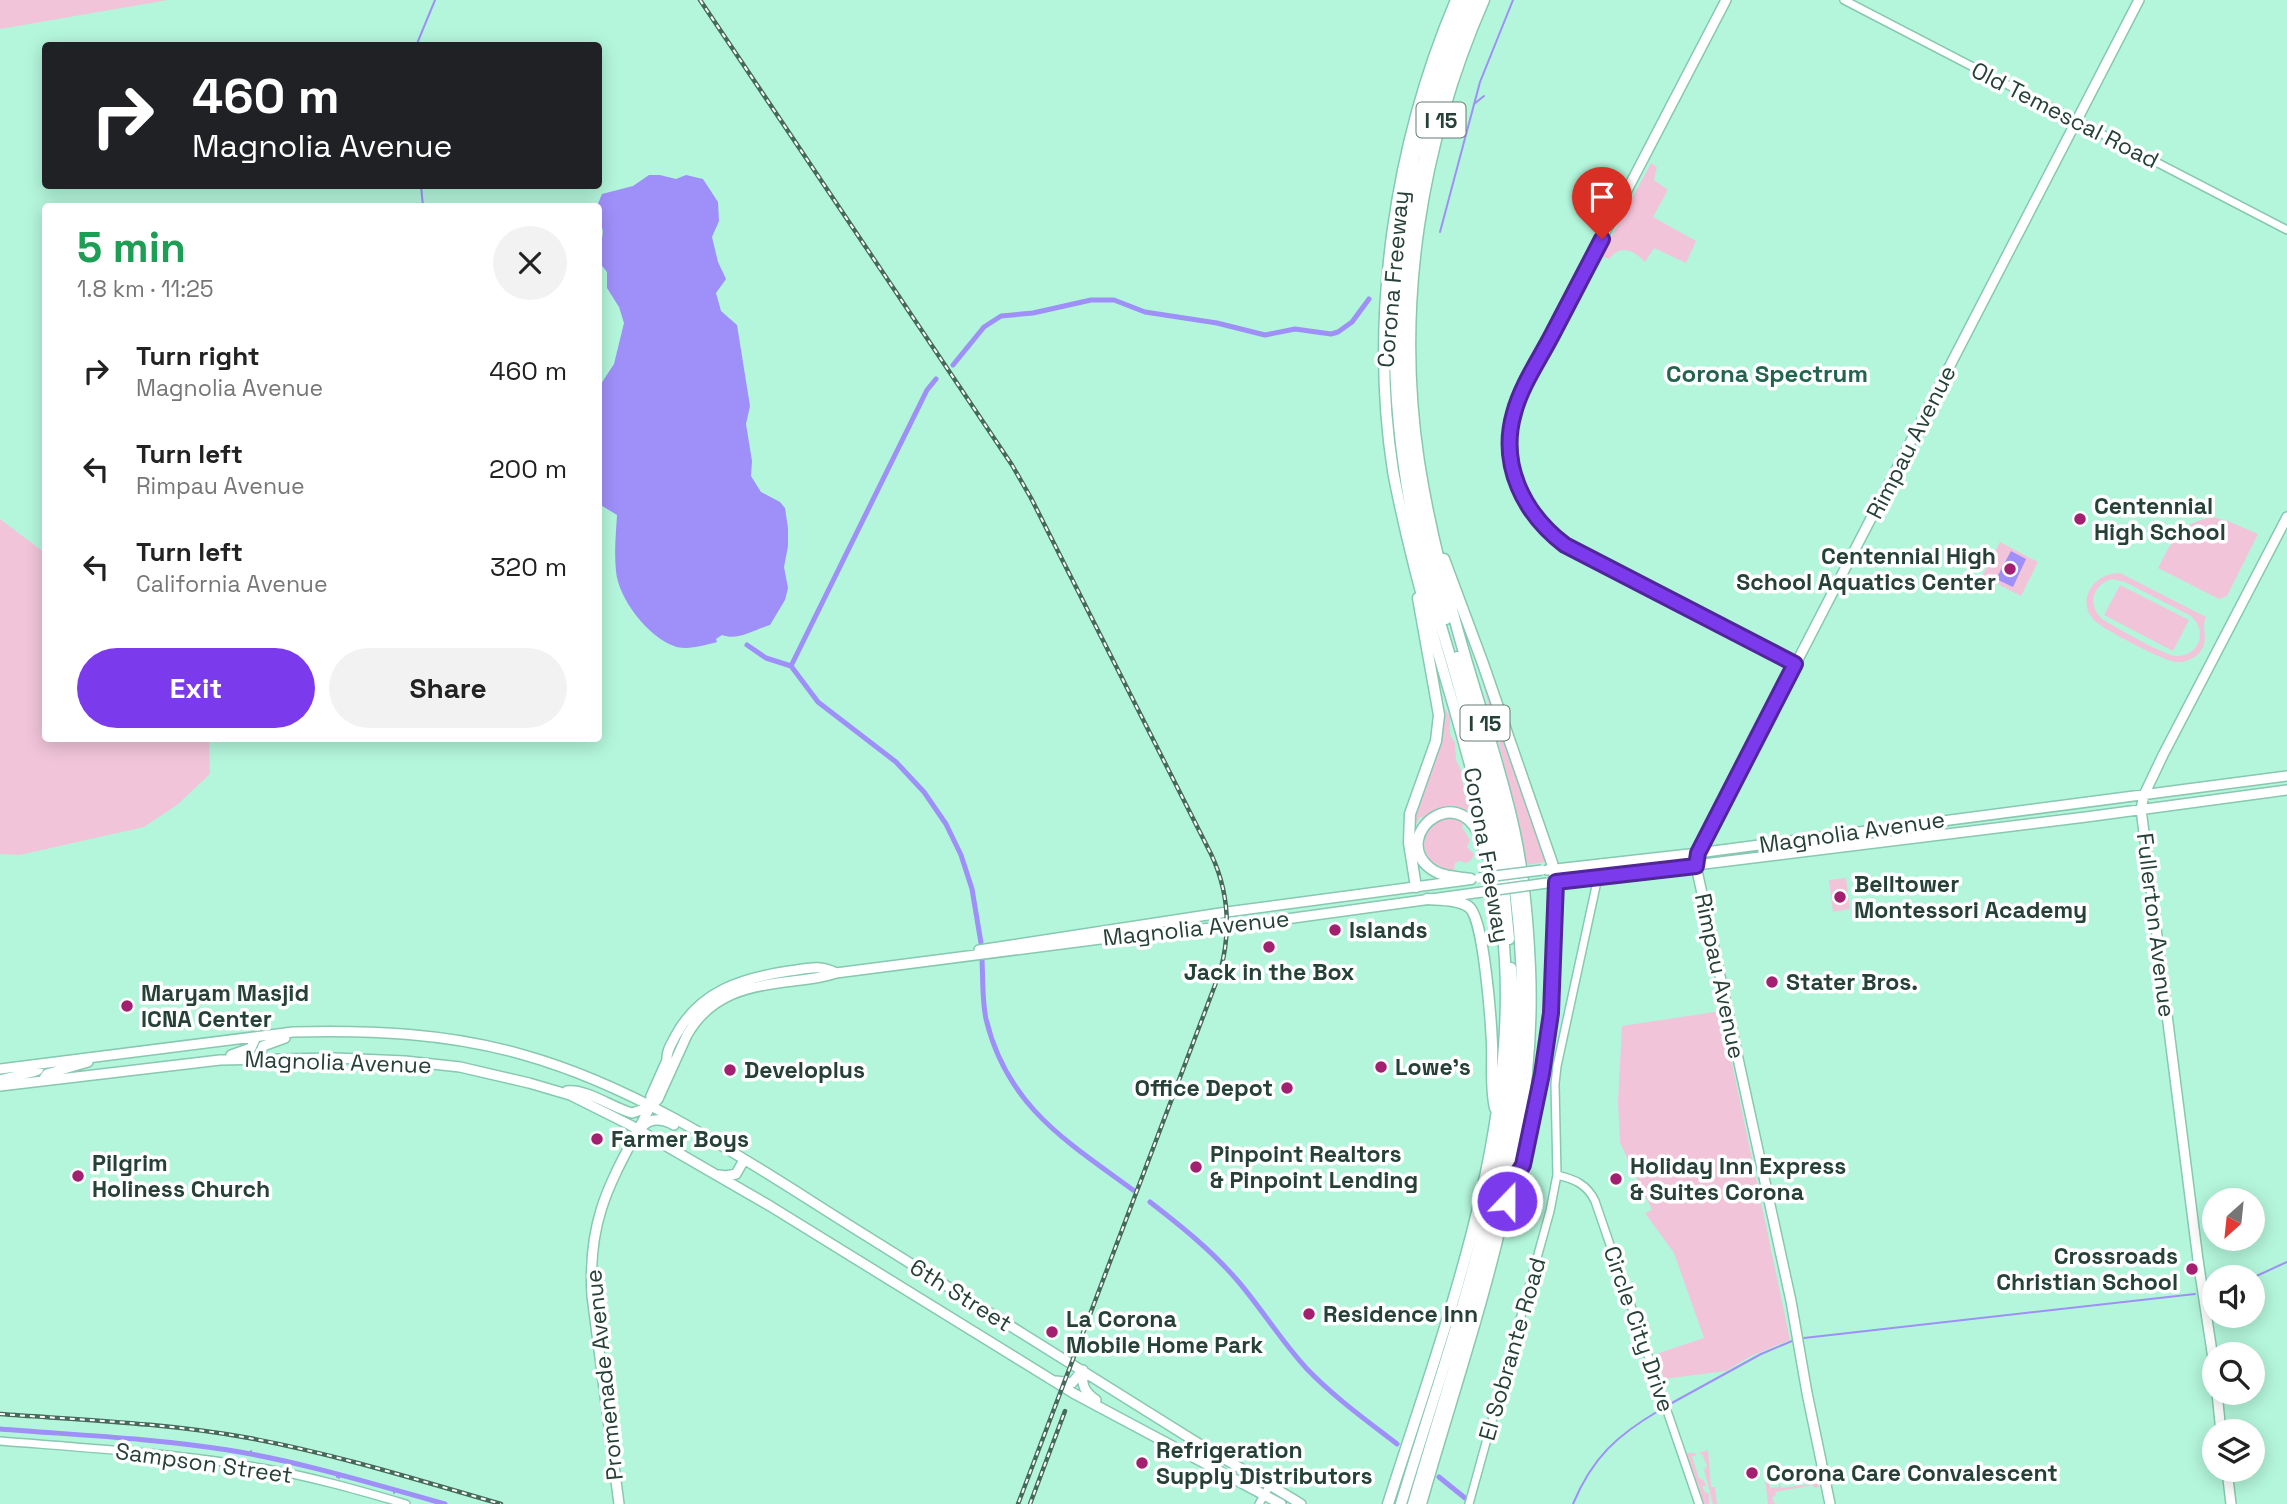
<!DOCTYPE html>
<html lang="en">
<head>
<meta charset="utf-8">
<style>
  :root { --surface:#fff; --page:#f2f2f2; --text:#222; --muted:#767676; --accent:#7c3aed }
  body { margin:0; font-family:"Space Grotesk",sans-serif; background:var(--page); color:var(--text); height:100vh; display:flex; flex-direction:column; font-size:26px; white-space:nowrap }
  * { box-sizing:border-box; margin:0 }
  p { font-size:23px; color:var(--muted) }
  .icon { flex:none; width:38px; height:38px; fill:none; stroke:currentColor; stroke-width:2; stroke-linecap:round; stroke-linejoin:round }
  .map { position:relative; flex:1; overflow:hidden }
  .drawer { position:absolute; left:42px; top:203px; width:560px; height:539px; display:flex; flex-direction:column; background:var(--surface); border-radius:7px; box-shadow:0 4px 18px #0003 }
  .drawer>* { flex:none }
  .hud { position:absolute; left:42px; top:42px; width:560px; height:147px; border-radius:7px; box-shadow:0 4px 18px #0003; background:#202124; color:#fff; overflow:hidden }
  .needle { width:46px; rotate:207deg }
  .tools { position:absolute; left:2202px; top:1188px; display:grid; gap:14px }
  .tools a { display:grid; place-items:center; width:63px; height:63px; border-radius:50%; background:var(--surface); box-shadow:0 4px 18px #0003; font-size:35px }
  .pin { position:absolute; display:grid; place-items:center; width:60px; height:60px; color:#fff; margin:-72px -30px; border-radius:50% 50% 50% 0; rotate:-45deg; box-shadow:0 0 7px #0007 }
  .pin .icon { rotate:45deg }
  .me { position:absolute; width:77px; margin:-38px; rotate:22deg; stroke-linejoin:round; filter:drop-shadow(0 0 5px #0008) }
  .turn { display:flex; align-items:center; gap:24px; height:147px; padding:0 35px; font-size:32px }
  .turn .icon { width:91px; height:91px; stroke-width:2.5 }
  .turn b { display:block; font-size:49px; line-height:60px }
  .round { display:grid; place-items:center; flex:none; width:74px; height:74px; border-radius:37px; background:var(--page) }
  .head { display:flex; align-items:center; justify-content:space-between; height:119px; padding:0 35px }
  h1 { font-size:42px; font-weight:600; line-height:52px; color:#1e9e55 }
  .action { display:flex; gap:14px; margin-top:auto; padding:14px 35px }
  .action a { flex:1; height:80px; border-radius:42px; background:var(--accent); color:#fff; font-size:28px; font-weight:600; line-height:80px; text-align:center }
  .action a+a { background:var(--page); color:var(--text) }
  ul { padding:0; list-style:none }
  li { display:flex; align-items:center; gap:21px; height:98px; padding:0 35px }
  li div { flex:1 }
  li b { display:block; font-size:26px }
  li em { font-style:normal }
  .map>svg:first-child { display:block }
</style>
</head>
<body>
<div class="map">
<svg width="2287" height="1504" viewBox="0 0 2287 1504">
  <rect width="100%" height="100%" fill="#b4f6dc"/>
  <path fill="#f1c4d9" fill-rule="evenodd" d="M0,0H168L0,29Z
    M1651,163L1657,167L1654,180L1668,190L1653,217L1696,241L1686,263L1654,248L1645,262C1633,250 1621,244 1609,259L1601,256Z
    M2213,517L2228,521L2258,534L2227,596L2219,599L2158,568C2173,540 2179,523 2213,517Z
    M0,519L45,553L46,738L209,739L210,774L177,805L144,827L20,855L0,854Z
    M2000,542L2038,562L2021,596L1982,576Z
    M2120,573L2206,617C2200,630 2212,642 2196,656C2190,660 2183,663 2176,662C2164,661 2102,629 2094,620C2075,600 2095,572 2120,573ZM2112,579L2125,582L2191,616C2198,623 2202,631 2199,641C2196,650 2187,656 2177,656C2164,656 2116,627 2102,619C2087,605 2092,585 2112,579Z
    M2120,585L2189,620L2173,651L2104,615Z
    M1477,660L1479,662L1546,860L1545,862L1526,865L1520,826Z
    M1446,710L1450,717V734L1455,743L1456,760L1461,770L1464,793L1469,804L1468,814C1454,809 1438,810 1425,818L1420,817L1416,824H1413L1442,711Z
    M1449,817L1464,822L1462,827L1470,840L1467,847L1474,854L1472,859L1467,863L1459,861L1455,863L1454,871C1437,868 1420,858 1425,838C1426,832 1428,826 1432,823C1437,820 1444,819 1449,817Z
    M1846,878L1850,909L1833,912L1829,880Z
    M1721,1011L1790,1340L1751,1356L1726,1371L1664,1379L1656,1354L1704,1338L1674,1253L1645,1213L1652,1210L1620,1143L1618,1101L1622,1026Z
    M1708,1450L1711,1487H1715L1717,1504H1713L1704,1470L1707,1466L1702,1454L1698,1453Z
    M1688,1453H1695L1696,1456H1692L1699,1478L1704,1481L1706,1486H1702L1705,1492L1709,1494V1504H1703L1686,1455Z
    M1778,1476L1781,1488L1818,1483L1819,1487L1814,1488L1813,1485L1775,1492L1776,1496L1772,1497L1774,1503L1778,1504H1768L1765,1479H1769L1770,1488L1779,1487Z"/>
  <path fill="#9f8ff9" d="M649,175H660L676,179L686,175L703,179L718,202L719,221L712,237L718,262L726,279L716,293L721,311L737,325L750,406L746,424L752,461L751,476L761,492L780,502L785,508L788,528V546L784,567L788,588L785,600L770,625C754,630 738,641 722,635L716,639L717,642C706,645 686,651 674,646C648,637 618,598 616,571C614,552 616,533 617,515L599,504V387L614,364L624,323L619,307L607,288V272L599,262L603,231L599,219L597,206L602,194L633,186Z
    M2011,551L2026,559L2013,587L1996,579Z"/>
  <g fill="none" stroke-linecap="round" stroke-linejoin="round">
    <path stroke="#9f8ff9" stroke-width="2" d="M416,46L435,0
      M1474,104L1484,96
      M421,186L423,206
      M1440,232L1480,82L1513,0
      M2252,1278L2287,1262
      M2212,1292L2214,1291
      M1804,1338L2195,1294
      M1670,1404L1761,1354L1792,1341
      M126,1439V1441
      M251,1451L252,1455
      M337,1477L338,1474
      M339,1478L340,1475
      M394,1493L395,1490
      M1573,1504C1592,1458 1617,1435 1660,1410"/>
    <path stroke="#9f8ff9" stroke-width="5" d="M953,365L984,327L1001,316L1033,313L1091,300H1114L1145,312L1217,323L1265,335L1295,329L1331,334L1338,332L1352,322L1369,299
      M747,645L766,658L791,666L818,702L896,762L924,792L946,824L961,855L972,889L981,943
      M791,666L927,390L936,379
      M982,959C983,979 982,1000 986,1019C1007,1106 1066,1141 1133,1190
      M1150,1202C1181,1226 1211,1250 1237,1280C1262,1309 1281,1341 1307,1369C1334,1397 1366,1420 1397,1444
      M0,1429C76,1435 152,1438 228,1450C302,1462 373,1484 445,1504
      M1439,1477L1465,1498"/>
    <g stroke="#87c8b0" stroke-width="10">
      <path id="minor" d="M1844,0L2287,230
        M1557,1175C1574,1179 1587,1184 1595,1201L1699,1504
        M0,1441C87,1448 174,1453 261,1468C309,1476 358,1490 406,1504
        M1259,1504L1270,1485
        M1469,1504L1550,1211L1557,1175L1555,1084L1557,1066L1601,863"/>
    </g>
    <g stroke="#87c8b0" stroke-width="12">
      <path id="major" d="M1726,0L1519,398C1496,454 1519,510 1565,545L1795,664
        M1547,870L1698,853L2287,776
        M1549,883L2086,817L2287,790
        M979,950L1227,912L1467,880
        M231,1055L251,1048L256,1037
        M259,1058L263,1046L285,1038
        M0,1069L293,1032C371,1030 448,1033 524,1055C648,1090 757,1168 865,1235C973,1302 1080,1370 1188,1437C1225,1460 1264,1481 1301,1504
        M0,1080L33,1072L38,1070L41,1064
        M43,1080L47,1074L88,1062
        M0,1086L220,1060L335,1058L405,1061L460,1067L529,1083L570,1095L630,1125L770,1206L1073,1393L1281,1504
        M567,1091C585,1088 613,1108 632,1113L650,1107
        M650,1107L651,1096L667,1060C666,1051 672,1043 676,1035C700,991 742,978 789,971C807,969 819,964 836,973
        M642,1127C651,1117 663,1119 674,1125
        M719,1175L726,1176L736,1174L744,1160
        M2214,1365L2198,1260L2141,809L2144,795L2163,755L2287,517
        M1083,1370C1081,1384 1084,1392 1096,1400
        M1056,1381L1072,1383L1082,1371
        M2217,1393L2221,1432
        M2227,1470L2231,1504
        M619,1504L592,1296C587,1213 614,1177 650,1107L658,1099L687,1035C711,993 749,986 793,981C808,979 822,978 836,973L1108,938L1243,925L1482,892
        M1830,1504L1807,1393L1791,1301L1696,866L1698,853L2139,0"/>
    </g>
    <g stroke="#87c8b0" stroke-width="13">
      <path id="highway" d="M1465,0C1390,174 1377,351 1416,535C1425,578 1440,621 1452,663C1467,715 1481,769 1494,822L1501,857L1509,939
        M1444,559L1482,661L1552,863L1556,882C1554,961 1551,1039 1534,1117C1530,1138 1527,1159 1515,1178
        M1446,619C1432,570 1418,519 1411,469C1389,310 1413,148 1474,0
        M1471,879C1458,877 1441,877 1430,868C1387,834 1468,770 1485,854
        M1416,887L1409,843L1410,814L1436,741L1439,715L1418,598
        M1427,899C1440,900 1458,899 1469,907C1484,918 1491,1022 1492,1044C1493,1065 1490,1087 1495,1108
        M1388,1504C1443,1331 1515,1145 1505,961C1498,826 1448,699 1415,569C1407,537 1399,503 1393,471C1369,316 1395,143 1456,0
        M1401,1504C1453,1330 1524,1153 1511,968
        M1413,1504C1450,1376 1496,1248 1515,1115C1526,1030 1524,941 1510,856C1499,788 1477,723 1457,657
        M1421,1504C1471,1328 1538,1154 1530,968C1528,922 1524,874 1514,829C1498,756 1472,686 1453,613C1439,564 1427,513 1419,462C1395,305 1421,144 1484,0"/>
    </g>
    <use href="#minor" stroke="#fff" stroke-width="7"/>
    <use href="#major" stroke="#fff" stroke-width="9"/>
    <use href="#highway" stroke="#fff" stroke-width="10"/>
    <g stroke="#45695b" stroke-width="4.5">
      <path id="rail" d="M700,0L1012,465L1031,498L1211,854C1229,892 1231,932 1220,972L1018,1504
        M0,1414C83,1420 167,1423 249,1438C335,1454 418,1480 501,1504
        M1030,1504L1065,1411"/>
    </g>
    <use href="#rail" stroke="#fff" stroke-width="2" stroke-dasharray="5" stroke-linecap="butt"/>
    <g stroke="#87c8b0" stroke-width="12" stroke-linecap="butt">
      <path id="major-bridge" d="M1479,878L1542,870
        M1482,892L1547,883"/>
    </g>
    <use href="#major-bridge" stroke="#fff" stroke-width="9"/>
  </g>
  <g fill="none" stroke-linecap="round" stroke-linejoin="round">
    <g stroke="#51269a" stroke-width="18">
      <path id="route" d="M1507,1201L1511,1184L1523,1165L1542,1074L1551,1013L1556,882L1696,866L1698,853L1795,664L1565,545C1524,514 1499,465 1514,413C1521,386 1539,360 1552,335C1569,303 1585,271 1602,239"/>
    </g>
    <use href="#route" stroke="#7c3aed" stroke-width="12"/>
  </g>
  <g fill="#a2206f" stroke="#fff" stroke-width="2.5">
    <circle cx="2080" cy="519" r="7"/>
    <circle cx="2010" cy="569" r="7"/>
    <circle cx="1840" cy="897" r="7"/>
    <circle cx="1335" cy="930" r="7"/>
    <circle cx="1269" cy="947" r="7"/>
    <circle cx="1772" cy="982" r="7"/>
    <circle cx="127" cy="1006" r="7"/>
    <circle cx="1381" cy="1067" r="7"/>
    <circle cx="730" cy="1070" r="7"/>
    <circle cx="1287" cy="1088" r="7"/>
    <circle cx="597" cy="1139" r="7"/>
    <circle cx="1196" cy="1167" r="7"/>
    <circle cx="78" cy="1176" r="7"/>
    <circle cx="1616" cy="1179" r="7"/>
    <circle cx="2192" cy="1269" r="7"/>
    <circle cx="1309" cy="1314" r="7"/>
    <circle cx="1052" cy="1332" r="7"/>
    <circle cx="1142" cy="1463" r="7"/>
    <circle cx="1752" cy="1473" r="7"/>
  </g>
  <g text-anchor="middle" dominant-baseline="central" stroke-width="7" stroke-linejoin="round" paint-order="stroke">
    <g fill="#fff" stroke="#677a73" stroke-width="2">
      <rect x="1416.5" y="102.5" width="49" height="35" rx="5"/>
      <rect x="1460.5" y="705.5" width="49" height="35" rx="5"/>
    </g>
    <g font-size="21" font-weight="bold" fill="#264137">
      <text x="1441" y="120">I 15</text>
      <text x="1485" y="723">I 15</text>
    </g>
    <g font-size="23" fill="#264137" stroke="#fff">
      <text transform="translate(2065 115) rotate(27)">Old Temescal Road</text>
      <text transform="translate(1393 279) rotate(-85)">Corona Freeway</text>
      <text transform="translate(1911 442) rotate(-63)">Rimpau Avenue</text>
      <text transform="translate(1852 832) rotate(-8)">Magnolia Avenue</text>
      <text transform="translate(1487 855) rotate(80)">Corona Freeway</text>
      <text transform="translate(2156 925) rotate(83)">Fullerton Avenue</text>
      <text transform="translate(1196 928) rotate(-6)">Magnolia Avenue</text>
      <text transform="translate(1720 976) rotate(78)">Rimpau Avenue</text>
      <text transform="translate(338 1062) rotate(2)">Magnolia Avenue</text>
      <text transform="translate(961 1295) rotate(32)">6th Street</text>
      <text transform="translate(1639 1329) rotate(71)">Circle City Drive</text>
      <text transform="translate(1512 1349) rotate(-74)">El Sobrante Road</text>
      <text transform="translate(604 1375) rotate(-96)">Promenade Avenue</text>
      <text transform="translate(204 1463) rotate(8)">Sampson Street</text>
    </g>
    <g font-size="23" font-weight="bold" fill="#264137" stroke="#fff" text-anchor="start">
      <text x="2094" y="506">Centennial<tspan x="2094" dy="26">High School</tspan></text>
      <text x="1996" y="556" text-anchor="end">Centennial High<tspan x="1996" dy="26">School Aquatics Center</tspan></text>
      <text x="1854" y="884">Belltower<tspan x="1854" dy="26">Montessori Academy</tspan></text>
      <text x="1349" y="930">Islands</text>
      <text x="1269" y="972" text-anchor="middle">Jack in the Box</text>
      <text x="1786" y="982">Stater Bros.</text>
      <text x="141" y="993">Maryam Masjid<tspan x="141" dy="26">ICNA Center</tspan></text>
      <text x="1395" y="1067">Lowe's</text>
      <text x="744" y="1070">Developlus</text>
      <text x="1273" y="1088" text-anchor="end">Office Depot</text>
      <text x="611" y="1139">Farmer Boys</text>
      <text x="1210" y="1154">Pinpoint Realtors<tspan x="1210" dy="26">&amp; Pinpoint Lending</tspan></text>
      <text x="92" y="1163">Pilgrim<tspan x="92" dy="26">Holiness Church</tspan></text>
      <text x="1630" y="1166">Holiday Inn Express<tspan x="1630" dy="26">&amp; Suites Corona</tspan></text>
      <text x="2178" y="1256" text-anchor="end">Crossroads<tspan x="2178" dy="26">Christian School</tspan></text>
      <text x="1323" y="1314">Residence Inn</text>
      <text x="1066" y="1319">La Corona<tspan x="1066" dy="26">Mobile Home Park</tspan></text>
      <text x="1156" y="1450">Refrigeration<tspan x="1156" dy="26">Supply Distributors</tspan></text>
      <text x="1766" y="1473">Corona Care Convalescent</text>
    </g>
    <g font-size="24" font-weight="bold" fill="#236450" stroke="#fff">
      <text x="1767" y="373">Corona Spectrum</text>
    </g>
  </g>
</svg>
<div class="tools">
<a><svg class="needle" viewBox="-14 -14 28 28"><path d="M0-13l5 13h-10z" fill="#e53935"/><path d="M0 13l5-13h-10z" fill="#767676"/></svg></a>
<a><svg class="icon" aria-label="sound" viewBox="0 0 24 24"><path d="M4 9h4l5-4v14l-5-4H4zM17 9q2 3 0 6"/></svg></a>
<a><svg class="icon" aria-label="search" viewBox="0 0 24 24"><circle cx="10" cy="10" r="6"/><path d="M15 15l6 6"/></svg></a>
<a><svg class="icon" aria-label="layers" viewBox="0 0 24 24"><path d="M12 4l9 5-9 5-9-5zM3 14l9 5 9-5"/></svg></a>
</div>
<div class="pin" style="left:1602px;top:239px;background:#d93025"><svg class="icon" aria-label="arrive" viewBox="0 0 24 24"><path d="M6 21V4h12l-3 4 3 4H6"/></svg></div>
<svg class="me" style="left:1507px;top:1201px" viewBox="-20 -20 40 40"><circle r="17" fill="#7c3aed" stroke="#fff" stroke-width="3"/><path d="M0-11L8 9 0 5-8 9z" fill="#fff"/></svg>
<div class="hud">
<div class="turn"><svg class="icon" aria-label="right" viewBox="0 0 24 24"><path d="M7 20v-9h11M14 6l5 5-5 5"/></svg><div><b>460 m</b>Magnolia Avenue</div></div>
</div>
<section class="drawer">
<div class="head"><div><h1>5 min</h1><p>1.8 km · 11:25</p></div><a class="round"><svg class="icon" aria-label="close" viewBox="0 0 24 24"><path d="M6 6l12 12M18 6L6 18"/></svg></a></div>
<ul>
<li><svg class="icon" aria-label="right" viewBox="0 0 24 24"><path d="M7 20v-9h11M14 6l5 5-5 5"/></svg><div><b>Turn right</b><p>Magnolia Avenue</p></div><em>460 m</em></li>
<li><svg class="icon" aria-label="left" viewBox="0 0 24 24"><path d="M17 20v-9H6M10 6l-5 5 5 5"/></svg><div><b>Turn left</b><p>Rimpau Avenue</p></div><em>200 m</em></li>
<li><svg class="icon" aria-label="left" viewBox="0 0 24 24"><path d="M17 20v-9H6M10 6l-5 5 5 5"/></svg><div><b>Turn left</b><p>California Avenue</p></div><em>320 m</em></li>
</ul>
<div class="action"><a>Exit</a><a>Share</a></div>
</section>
</div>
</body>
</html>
